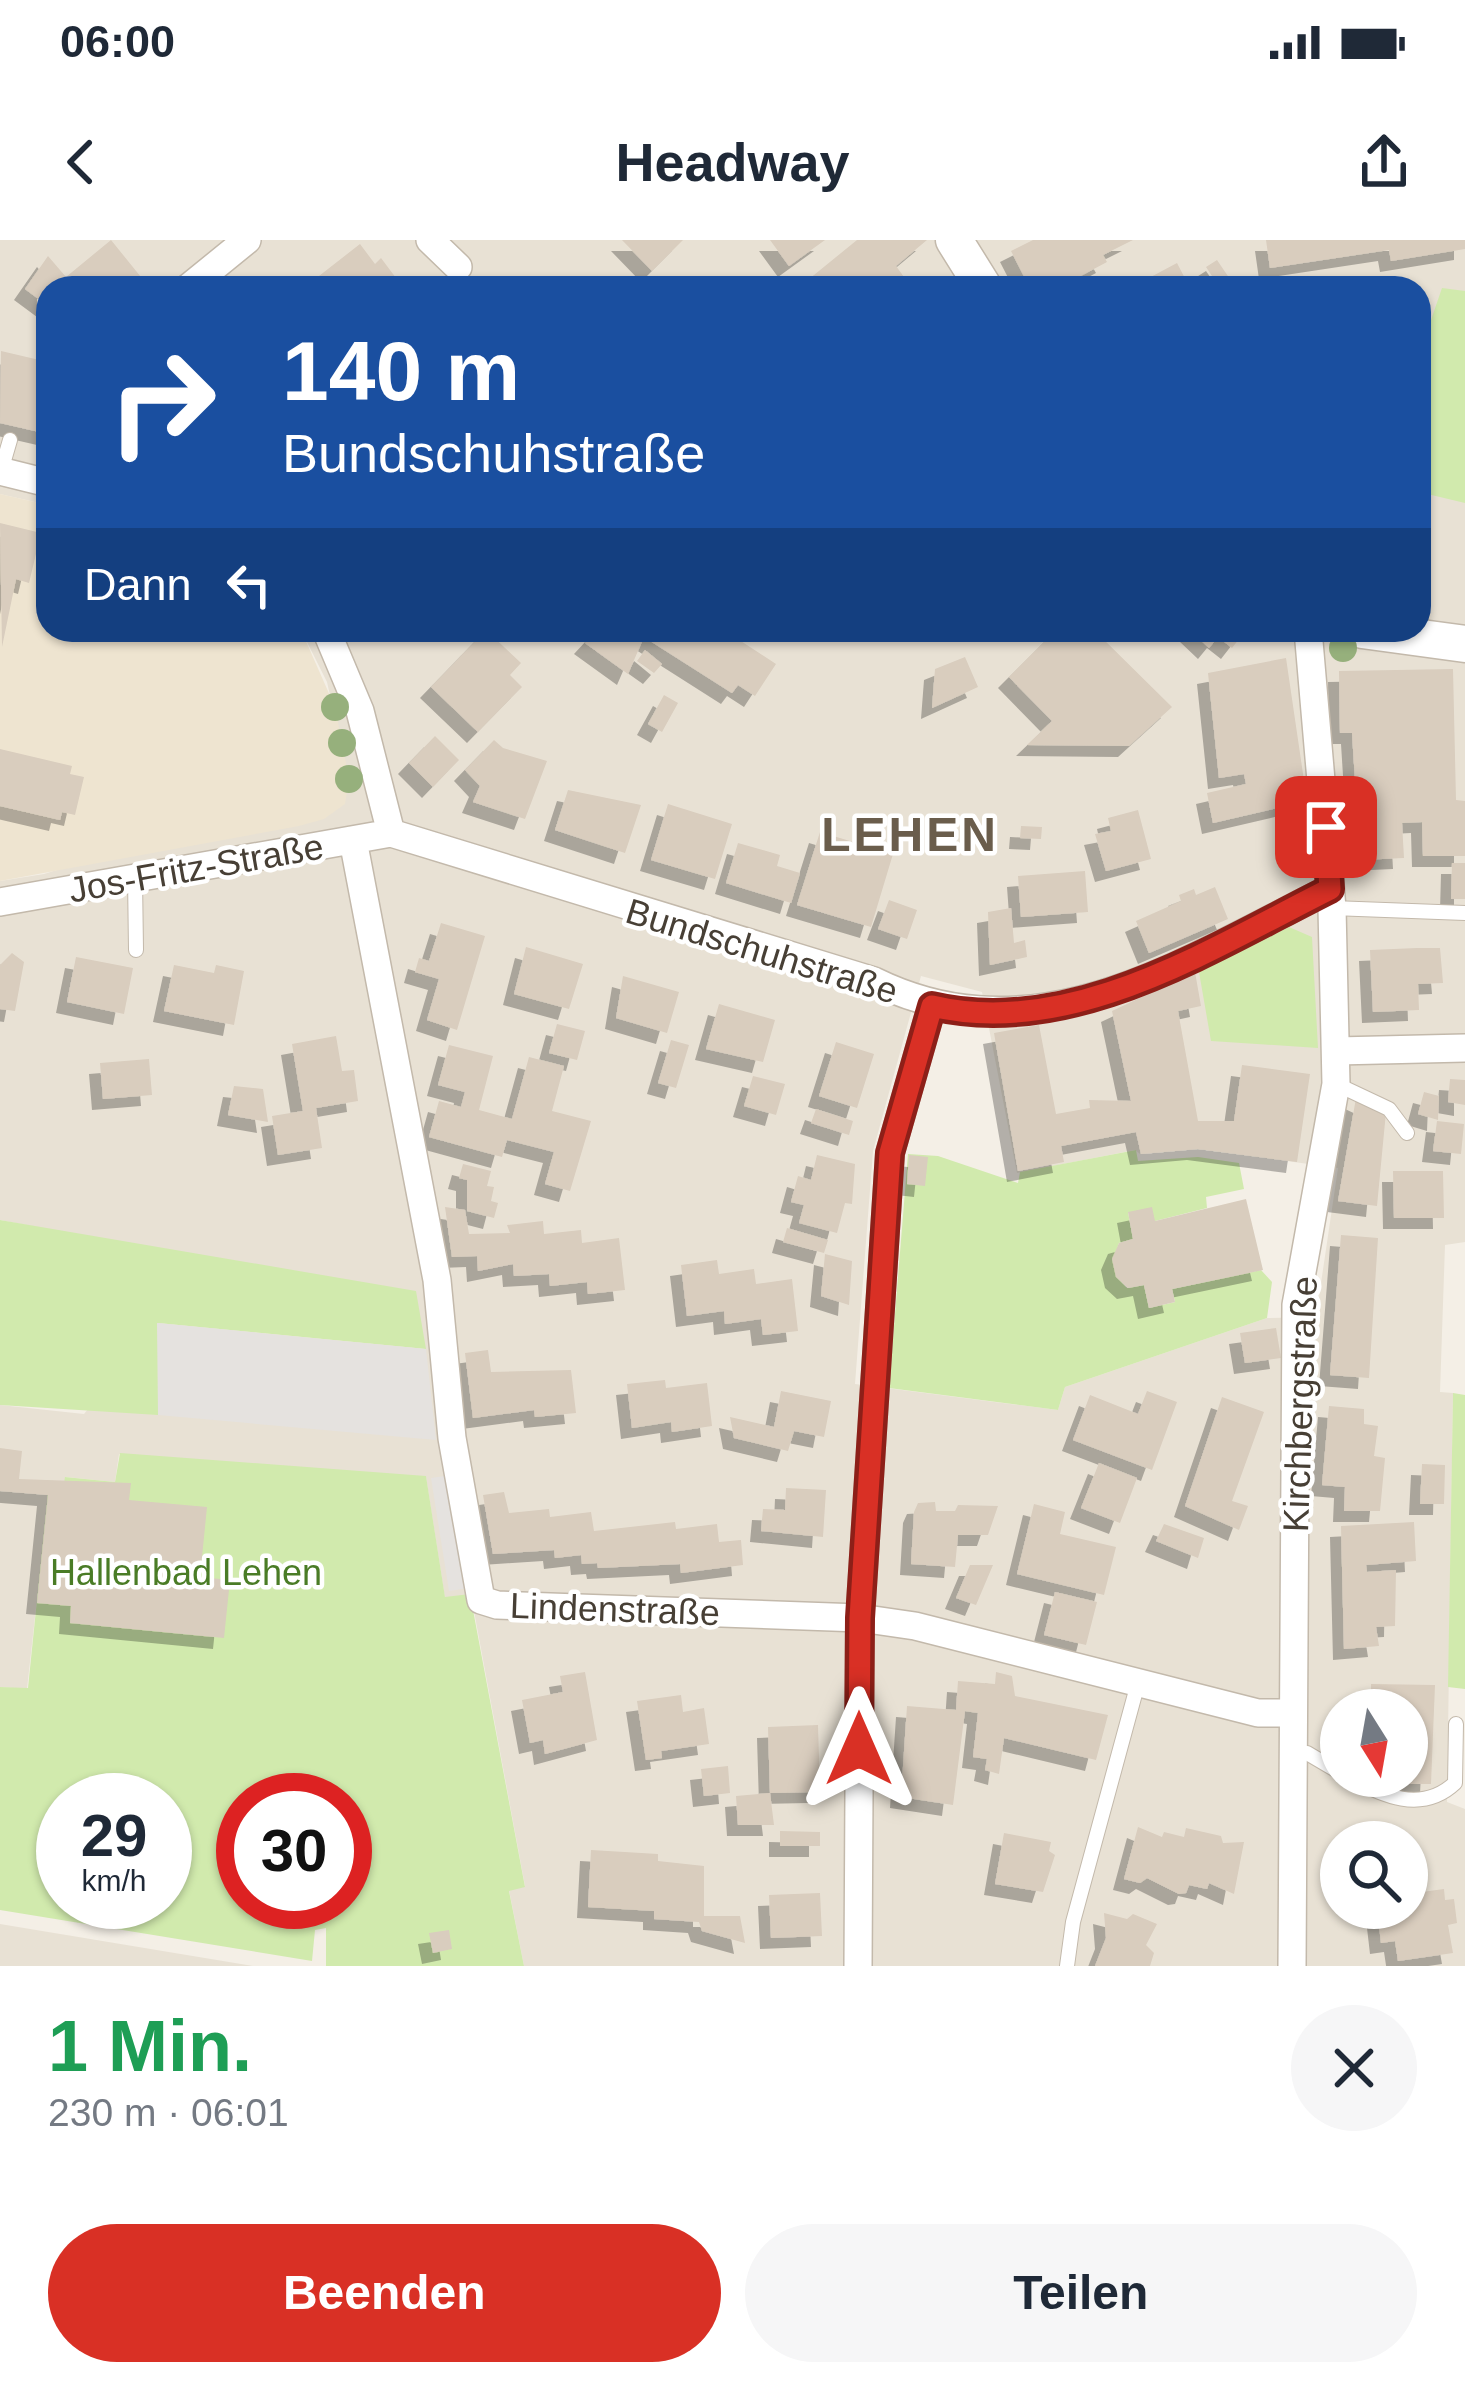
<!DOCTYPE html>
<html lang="de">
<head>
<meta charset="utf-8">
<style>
  :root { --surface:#fff; --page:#f6f6f7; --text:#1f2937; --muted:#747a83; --accent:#d93025 }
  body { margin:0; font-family:Arial,sans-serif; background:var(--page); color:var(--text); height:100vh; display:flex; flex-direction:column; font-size:45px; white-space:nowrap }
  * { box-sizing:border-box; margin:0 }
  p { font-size:39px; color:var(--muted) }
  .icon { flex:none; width:66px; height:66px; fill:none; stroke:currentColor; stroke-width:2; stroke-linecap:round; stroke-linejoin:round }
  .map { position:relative; height:1726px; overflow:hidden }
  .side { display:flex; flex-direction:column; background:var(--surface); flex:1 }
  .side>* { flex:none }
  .top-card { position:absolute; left:36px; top:36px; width:1395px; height:366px; border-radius:36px; box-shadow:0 3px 9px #0004; background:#1a4fa0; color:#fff; overflow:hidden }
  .needle { width:78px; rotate:169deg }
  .fabs { position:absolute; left:1320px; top:1449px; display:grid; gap:24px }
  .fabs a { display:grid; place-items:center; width:108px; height:108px; border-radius:50%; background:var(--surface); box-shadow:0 3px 9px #0004; font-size:60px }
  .speed { position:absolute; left:36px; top:1533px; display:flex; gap:24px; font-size:60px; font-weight:700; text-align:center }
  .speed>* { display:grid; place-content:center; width:156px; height:156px; border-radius:50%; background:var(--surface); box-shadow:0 3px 9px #0004; line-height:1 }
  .speed small { font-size:30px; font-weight:400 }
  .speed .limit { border:18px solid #d22; background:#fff; color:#111 }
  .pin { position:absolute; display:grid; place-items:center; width:102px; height:102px; color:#fff; margin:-51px; border-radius:24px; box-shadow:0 6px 18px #0006 }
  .me { position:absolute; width:132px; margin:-66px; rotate:0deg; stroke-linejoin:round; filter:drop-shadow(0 0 9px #0008) }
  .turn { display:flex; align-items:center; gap:42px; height:252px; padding:0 48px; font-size:54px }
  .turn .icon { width:156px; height:156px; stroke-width:2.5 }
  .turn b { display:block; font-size:84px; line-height:102px }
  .then { display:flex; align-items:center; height:114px; padding:0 48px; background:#0003; gap:24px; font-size:45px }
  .round { display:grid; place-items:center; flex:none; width:126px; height:126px; border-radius:63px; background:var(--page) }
  .overview { display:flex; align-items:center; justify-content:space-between; height:204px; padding:0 48px }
  h1 { font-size:72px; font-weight:700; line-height:90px; color:#1e9e55 }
  .primary-button { display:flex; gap:24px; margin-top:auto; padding:24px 48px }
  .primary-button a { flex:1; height:138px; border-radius:72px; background:var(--accent); color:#fff; font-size:48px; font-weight:700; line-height:138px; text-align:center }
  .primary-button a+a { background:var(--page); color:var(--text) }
  .status { display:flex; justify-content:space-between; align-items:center; height:84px; padding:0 60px; background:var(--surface); direction:ltr }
  .status svg { height:33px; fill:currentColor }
  header { display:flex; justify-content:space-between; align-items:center; height:156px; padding:0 48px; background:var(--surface); font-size:54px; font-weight:700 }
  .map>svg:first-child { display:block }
</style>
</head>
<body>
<div class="status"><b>06:00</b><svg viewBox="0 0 49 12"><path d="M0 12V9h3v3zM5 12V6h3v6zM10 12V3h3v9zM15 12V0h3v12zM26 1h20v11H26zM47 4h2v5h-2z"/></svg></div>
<header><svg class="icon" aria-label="back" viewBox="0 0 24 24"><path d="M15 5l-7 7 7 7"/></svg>Headway<svg class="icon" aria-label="share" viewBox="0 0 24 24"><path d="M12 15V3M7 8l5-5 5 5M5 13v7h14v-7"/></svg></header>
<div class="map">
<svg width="1465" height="1726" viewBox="0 0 1465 1726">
  <defs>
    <filter id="shadow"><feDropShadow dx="-11" dy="11" stdDeviation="0" flood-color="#0004"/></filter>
  </defs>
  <rect width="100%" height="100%" fill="#f4efe6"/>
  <path fill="#e8e1d4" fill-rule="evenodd" d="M0,0H1465V1002L1445,1005L1440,1152L1453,1153L1447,1562L1465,1569V1726H524L509,1650L525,1646L471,1355L445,1358L426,1237L119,1214L115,1242L66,1237L64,1243L50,1242L27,1449L0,1447V1165L84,1174L157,1083L425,1109L105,1000L0,980V641L44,634L349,539L327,442L301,390H1419V48H48V265L0,254ZM921,736L982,752L1017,933L1135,910L1140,914L1199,909L1338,928L1316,1077L1267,1078L1065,1147L1058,1170L855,1144L873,911ZM1341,1470H1407V1536H1341ZM1341,1602H1407V1668H1341Z
    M0,1684L253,1726H0Z"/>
  <path fill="#eee4d0" d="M0,254L48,265V390H301L335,467L349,539L345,564L324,579L299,586L0,641Z"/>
  <path fill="#d1eaad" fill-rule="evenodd" d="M1442,48L1465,51V263L1419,252V115Z
    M1289,687L1312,697L1318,808L1211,801L1199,732Z
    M1136,910L1138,921L1198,917L1239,923L1244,949L1206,957L1207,968L1155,981L1128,972L1133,999L1119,1003C1112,1022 1112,1033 1127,1048L1144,1045L1149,1068L1175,1062L1172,1049L1261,1030L1272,1042L1267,1078L1065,1147L1058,1170L889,1148L908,914L938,916L1018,943L1020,932Z
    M0,980L416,1051L426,1109L158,1083V1175L0,1165Z
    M1453,1153L1465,1155V1449L1448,1447Z
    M120,1213L426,1236L445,1357L470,1354L525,1647L509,1651L524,1726H326V1688L315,1690L312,1721L0,1670V1447L28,1448L49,1242L64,1243L65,1237L115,1242ZM63,1560H165V1662H63ZM243,1560H345V1662H243Z"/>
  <path fill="#e5e2df" d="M157,1083L426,1109L436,1200L158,1175Z
    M451,1235L469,1348L449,1351L431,1238Z"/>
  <path fill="#d9cdbe" filter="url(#shadow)" d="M111,0L145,42L137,48H48V66L25,49L48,16L66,37Z
    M622,0H683L652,31Z
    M770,0H825L789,26Z
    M857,0H927L896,26L904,37L897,44L900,48H798Z
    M1033,0H1133L1103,15L1107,22L1058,48H1030L1011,11Z
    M1266,0H1465V9L1391,21L1389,10L1270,28Z
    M360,4L375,24L381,18L396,38L383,48H313L310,43Z
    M1217,20L1234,45L1220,48L1206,27Z
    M1177,23L1190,48H1130Z
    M1,111L48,122V194L0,183Z
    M0,283L41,293L29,343L16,339L2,407Z
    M486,390L521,423L510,435L522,447L478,492L431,447Z
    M597,390H724L776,424L755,456L738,445L732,453L644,397L628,434L585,403Z
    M1056,390H1094L1172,467L1129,506L1027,505L1052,481L1009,437Z
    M1190,390H1246L1232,408L1218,397L1209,408Z
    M645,410L662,424L654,433L637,421Z
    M965,417L978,447L932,468L935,429Z
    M1286,418L1307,561L1213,583L1207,553L1246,544L1244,534L1219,538L1208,433Z
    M1453,429L1456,560L1465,561V616H1423L1422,582L1402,583L1404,618L1360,620L1352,493H1340L1339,431Z
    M664,455L678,463L662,492L648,484Z
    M435,496L459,520L433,547L409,523Z
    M494,500L503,508L547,521L525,579L473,562L480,546L465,530Z
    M0,509L72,526L70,534L84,537L75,575L62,572L60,580L0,566Z
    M568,550L641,565L625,613L555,590Z
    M668,564L732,584L715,639L651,620Z
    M1138,570L1151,619L1106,631L1095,594L1111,591L1108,578Z
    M1021,586L1042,587L1041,599L1020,598Z
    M820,592L893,614L871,687L797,665Z
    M738,603L780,615L777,626L800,633L791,663L726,643Z
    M1452,623H1465V659H1451Z
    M1085,631L1088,672L1021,677L1018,636Z
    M1215,647L1228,679L1149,713L1136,681L1181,661L1179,655L1194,649L1196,655Z
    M889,660L917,670L907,699L878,689Z
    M1011,668L1014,703L1025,700L1027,717L990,725L988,672Z
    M441,683L485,696L457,790L427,780L439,739L415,732L419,718L429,721Z
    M526,707L583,724L569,769L514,754Z
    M1417,708H1440L1443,743L1418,744L1419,770L1373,772L1370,710Z
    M12,713L24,722L15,771L0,769V725Z
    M76,717L133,728L124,774L67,762Z
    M174,725L214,733L216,725L244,731L234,785L164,771Z
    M1195,732L1201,766L1178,771L1198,881H1234L1242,825L1310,834L1297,922L1198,909L1141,914L1136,892L1061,906L1064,922L1018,931L994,793L1039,785L1056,874L1090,868L1089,860L1131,861L1112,771Z
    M623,736L679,752L667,793L616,778Z
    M719,764L775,780L763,822L706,809Z
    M557,784L585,791L577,820L549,813Z
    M336,796L342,831L354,830L358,861L316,868L322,908L278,915L272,876L303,871L292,804Z
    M671,800L689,805L676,848L658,843Z
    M836,802L874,814L857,868L819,856Z
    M449,805L493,816L479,870L512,879L529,817L564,826L552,871L591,881L570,951L545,944L554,912L507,900L502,917L429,897L439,861L461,867L465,852L438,845Z
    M149,819L152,855L103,859L100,823Z
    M753,836L785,844L776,875L744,866Z
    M1450,839L1465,840V865L1448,862Z
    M234,846L263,849L268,882L228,875Z
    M1424,852L1439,856L1438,880L1418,874Z
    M1356,858L1386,872L1377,966L1338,961Z
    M816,869L853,881L849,895L811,883Z
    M1437,881L1464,884L1461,914L1433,911Z
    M817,915L855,924L852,964L845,963L837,993L799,983L804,965L791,962L798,936L811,940Z
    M909,915L928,917L925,946L907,944Z
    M463,924L491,931L487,946L494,947L491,961L498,963L494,978L467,971V940L459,938Z
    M1393,931H1443L1444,978H1394Z
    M1246,959L1263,1030L1172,1049L1175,1062L1149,1068L1144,1045L1128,1048L1116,1037L1112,1019L1119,1003L1133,999L1128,972L1152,967L1155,981Z
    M445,967L465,970L469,994L510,993L507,985L543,981L544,994L581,990L582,1003L619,998L625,1050L588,1054L587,1042L550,1046L549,1034L514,1036L513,1024L478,1031L477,1016L452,1017Z
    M787,988L828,1000L824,1013L783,1002Z
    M1341,995L1378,998L1369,1138L1330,1135Z
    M825,1014L852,1021L849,1065L821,1056Z
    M717,1020L719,1034L754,1029L756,1044L792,1039L798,1091L763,1095L761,1079L725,1084L724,1071L687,1076L681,1025Z
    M1276,1088L1281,1118L1245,1123L1240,1093Z
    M488,1110L491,1132L571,1130L576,1173L535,1177L534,1170L473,1178L465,1113Z
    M665,1140L666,1148L707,1143L712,1186L672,1192L671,1182L632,1188L627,1144Z
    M781,1151L831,1161L824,1197L794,1191L788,1211L734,1198L730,1177L774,1187Z
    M1147,1151L1177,1162L1152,1230L1073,1200L1090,1155L1138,1174Z
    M1222,1157L1264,1172L1232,1261L1248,1266L1239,1290L1185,1266Z
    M1329,1166L1364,1169V1184L1378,1186L1374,1216L1385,1218L1380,1271H1344L1345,1247L1322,1245Z
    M0,1208L22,1211L19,1239L131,1243L129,1260L207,1267L200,1337L230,1340L224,1398L70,1383L71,1366L37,1363L48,1255L0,1251Z
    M1099,1223L1137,1238L1120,1283L1081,1268Z
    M1422,1224L1445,1225L1444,1264H1420Z
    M786,1248L826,1250L823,1297L761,1291L763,1269L785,1270Z
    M504,1252L509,1273L549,1269L550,1277L591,1272L594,1291L675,1282L676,1289L717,1284L719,1302L741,1300L743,1325L681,1333L680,1324L598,1328L597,1323L582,1324L581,1315L555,1318L554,1310L493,1314L483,1255Z
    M935,1262L936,1271H955L958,1265L998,1266L988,1295H958L955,1327L911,1324L914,1272L918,1263Z
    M1034,1264L1065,1272L1060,1294L1116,1307L1104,1355L1017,1334Z
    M1414,1282L1416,1321L1366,1325L1367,1332L1396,1330L1395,1386L1376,1387L1379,1406L1344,1409L1341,1286Z
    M1164,1284L1204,1298L1198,1318L1156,1301Z
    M970,1325H993L976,1365L956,1358Z
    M1055,1352L1097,1362L1086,1405L1044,1395Z
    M585,1432L597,1500L545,1514L543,1500L530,1503L522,1460L563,1452L560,1436Z
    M996,1432L1012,1436L1015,1456L1108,1475L1096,1520L1004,1498L999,1534L985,1530L987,1519L973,1517L978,1473L965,1471L953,1565L901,1557L907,1466L956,1470L958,1441L995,1444Z
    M1371,1444L1435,1445L1431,1544H1389V1536H1407V1470H1371Z
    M681,1455L683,1472L704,1468L709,1504L661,1511L662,1518L646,1520L637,1461Z
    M818,1485L820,1552L770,1553L774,1585H738L736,1556L770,1553L768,1487Z
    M728,1526L730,1553L704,1556L701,1529Z
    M1138,1587L1162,1597L1164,1592L1184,1597L1186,1588L1221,1596L1223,1603L1244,1602L1234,1654L1209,1643L1207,1649L1189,1645L1186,1653L1179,1654L1147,1638L1140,1643L1124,1639Z
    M780,1591L820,1592V1606H780Z
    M1004,1593L1051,1602L1049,1611L1055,1615L1043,1652L995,1644Z
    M591,1610L658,1614V1621L704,1626V1676H740L745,1703L702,1691L699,1682L654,1679V1671L588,1667Z
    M1444,1649L1445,1660L1454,1659L1457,1683L1448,1685L1453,1713L1398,1721L1395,1701L1381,1703L1378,1677L1391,1675L1390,1668H1407V1654Z
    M820,1653L822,1696L771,1698L769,1655Z
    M1104,1673L1127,1679L1133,1674L1157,1684L1146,1705L1154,1713L1150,1726H1095L1106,1698Z
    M449,1690L452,1709L433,1713L429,1693Z"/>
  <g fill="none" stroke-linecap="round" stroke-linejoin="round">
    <g stroke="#c3b9ab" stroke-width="16">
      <path id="service" d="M1,231L10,200
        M135,638L136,710
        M1332,668L1465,673
        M1336,844L1389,869L1407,893
        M1292,1513H1307L1341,1533
        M1347,1536C1382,1556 1422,1574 1455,1543L1456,1484
        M1067,1726L1073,1682L1138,1443"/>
    </g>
    <g stroke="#c3b9ab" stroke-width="30">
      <path id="minor" d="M430,0L458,27
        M188,48L247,0
        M0,231L48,243
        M326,390L360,471L391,593
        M353,600L437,1040L452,1198L481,1360L497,1365L860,1378L915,1386L1258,1473H1293
        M0,662L391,593L874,741C1037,821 1184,721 1330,649
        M1337,811L1465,808
        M858,1726L860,1378L890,913L932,766
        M1292,1726L1296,1065L1336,844L1332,668L1308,390"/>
    </g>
    <g stroke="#c3b9ab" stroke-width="39">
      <path id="tertiary" d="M954,0L984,48
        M1362,390L1465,404"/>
    </g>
    <use href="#service" stroke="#fff" stroke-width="14"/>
    <use href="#minor" stroke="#fff" stroke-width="27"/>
    <use href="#tertiary" stroke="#fff" stroke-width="36"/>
  </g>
  <g fill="#96b07c">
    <circle cx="1343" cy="408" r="14"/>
    <circle cx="335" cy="467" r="14"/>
    <circle cx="342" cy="503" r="14"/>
    <circle cx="349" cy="539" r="14"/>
  </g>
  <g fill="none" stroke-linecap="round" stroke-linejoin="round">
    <g stroke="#8d1f18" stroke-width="30">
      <path id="route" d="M859,1509L860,1378L890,913L932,766C1071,799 1210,709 1330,649L1326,587"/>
    </g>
    <use href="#route" stroke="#d93025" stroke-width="21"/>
  </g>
  <g text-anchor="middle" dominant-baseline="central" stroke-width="9" stroke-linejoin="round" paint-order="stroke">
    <g font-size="36" fill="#473f35" stroke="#fff">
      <text transform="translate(196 628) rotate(-10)">Jos-Fritz-Straße</text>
      <text transform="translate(762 711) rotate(17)">Bundschuhstraße</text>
      <text transform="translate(1300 1164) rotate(-88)">Kirchbergstraße</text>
      <text transform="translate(615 1369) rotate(2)">Lindenstraße</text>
    </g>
    <g font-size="36" fill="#4a7c26" stroke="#fff">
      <text x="186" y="1332">Hallenbad Lehen</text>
    </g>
    <g font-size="48" font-weight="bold" letter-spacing="3" fill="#6a5d4c" stroke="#fff">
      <text x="910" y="594">LEHEN</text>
    </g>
  </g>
</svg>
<div class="fabs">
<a><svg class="needle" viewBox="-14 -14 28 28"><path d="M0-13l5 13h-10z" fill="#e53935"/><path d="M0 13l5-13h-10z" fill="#747a83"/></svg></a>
<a><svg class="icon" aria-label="search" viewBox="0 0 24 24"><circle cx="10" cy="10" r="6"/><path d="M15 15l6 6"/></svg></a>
</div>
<div class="speed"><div>29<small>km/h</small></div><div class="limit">30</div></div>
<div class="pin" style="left:1326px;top:587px;background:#d93025"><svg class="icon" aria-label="arrive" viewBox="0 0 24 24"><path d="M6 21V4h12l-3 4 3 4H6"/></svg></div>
<svg class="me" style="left:859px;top:1509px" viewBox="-20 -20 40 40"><path d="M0-17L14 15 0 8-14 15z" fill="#d93025" stroke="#fff" stroke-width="4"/></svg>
<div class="top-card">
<div class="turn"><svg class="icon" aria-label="right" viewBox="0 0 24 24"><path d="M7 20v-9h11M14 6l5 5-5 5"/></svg><div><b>140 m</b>Bundschuhstraße</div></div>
<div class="then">Dann<svg class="icon" aria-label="left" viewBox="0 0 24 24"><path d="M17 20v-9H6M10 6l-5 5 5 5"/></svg></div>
</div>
</div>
<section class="side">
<div class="overview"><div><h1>1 Min.</h1><p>230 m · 06:01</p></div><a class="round"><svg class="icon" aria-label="close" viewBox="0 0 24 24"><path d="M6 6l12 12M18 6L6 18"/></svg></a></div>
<div class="primary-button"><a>Beenden</a><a>Teilen</a></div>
</section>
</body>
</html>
